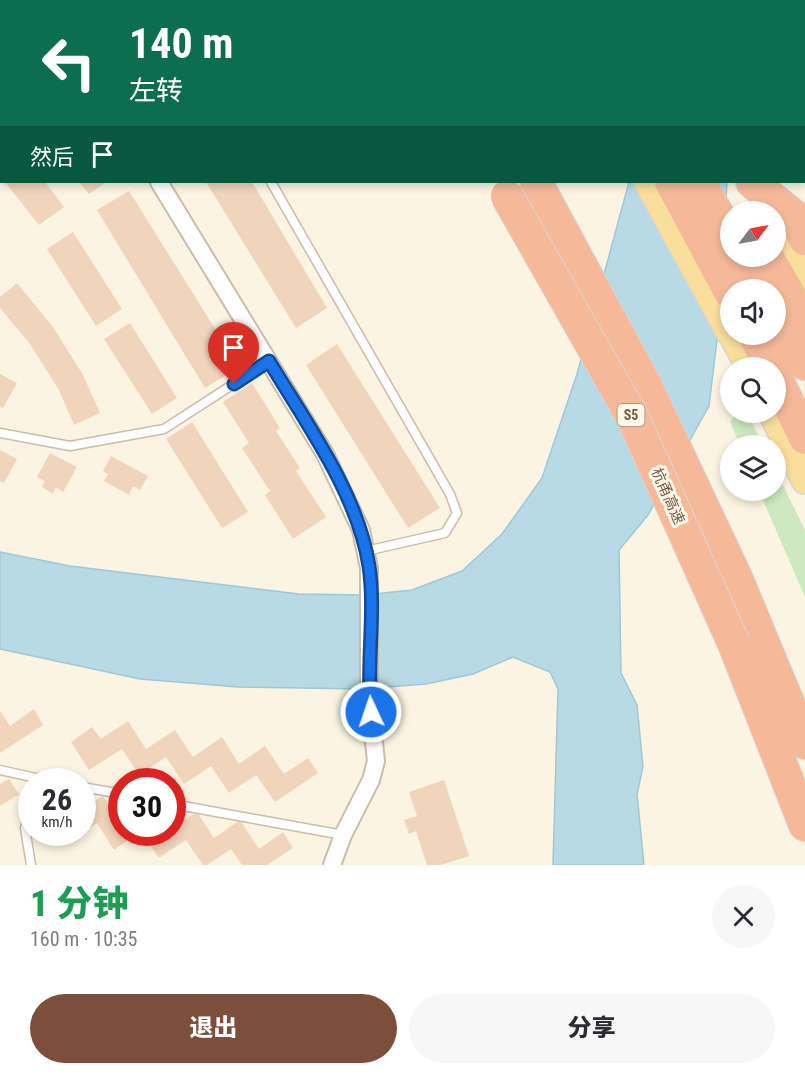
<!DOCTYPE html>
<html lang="zh">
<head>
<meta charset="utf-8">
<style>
  :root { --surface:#fff; --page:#f7f7f7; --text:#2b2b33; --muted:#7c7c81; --accent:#7e4e3d }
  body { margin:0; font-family:"Roboto Condensed","Noto Sans SC",sans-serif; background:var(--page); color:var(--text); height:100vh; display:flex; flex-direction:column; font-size:22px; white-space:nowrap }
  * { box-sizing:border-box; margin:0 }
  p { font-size:20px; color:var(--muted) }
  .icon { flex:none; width:33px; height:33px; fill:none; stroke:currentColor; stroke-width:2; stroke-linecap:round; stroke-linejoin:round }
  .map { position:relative; height:865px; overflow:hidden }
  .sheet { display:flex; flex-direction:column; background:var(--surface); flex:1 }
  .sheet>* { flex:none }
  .guide { position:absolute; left:0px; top:0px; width:806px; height:183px; box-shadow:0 3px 9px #0003; background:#0b6e4f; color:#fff; overflow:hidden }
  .needle { width:39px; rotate:58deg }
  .buttons { position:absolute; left:720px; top:201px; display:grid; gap:12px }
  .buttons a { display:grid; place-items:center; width:66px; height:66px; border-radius:50%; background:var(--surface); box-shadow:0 3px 9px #0003; font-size:30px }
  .speed { position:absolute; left:18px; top:768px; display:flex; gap:12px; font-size:30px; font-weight:700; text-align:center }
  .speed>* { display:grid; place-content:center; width:78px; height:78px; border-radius:50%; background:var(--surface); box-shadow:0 3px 9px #0003; line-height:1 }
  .speed small { font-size:15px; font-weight:400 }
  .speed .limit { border:9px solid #d22; background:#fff; color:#111 }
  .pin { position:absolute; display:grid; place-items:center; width:51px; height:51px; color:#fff; margin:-62px -26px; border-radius:50% 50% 50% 0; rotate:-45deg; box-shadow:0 0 6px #0007 }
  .pin .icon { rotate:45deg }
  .me { position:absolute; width:66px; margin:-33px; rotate:357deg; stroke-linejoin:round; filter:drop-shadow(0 0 4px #0008) }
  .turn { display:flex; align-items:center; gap:21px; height:126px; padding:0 30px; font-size:27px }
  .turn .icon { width:78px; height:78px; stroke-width:2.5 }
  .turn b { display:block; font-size:42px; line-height:51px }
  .then { display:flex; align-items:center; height:57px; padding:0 30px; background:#0003; gap:12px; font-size:22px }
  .round { display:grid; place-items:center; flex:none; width:63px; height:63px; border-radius:32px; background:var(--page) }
  .head { display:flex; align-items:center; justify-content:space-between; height:102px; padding:0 30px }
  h1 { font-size:36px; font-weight:800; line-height:45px; color:#1e9e55 }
  .button { display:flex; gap:12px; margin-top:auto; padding:12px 30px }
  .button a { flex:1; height:69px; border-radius:36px; background:var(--accent); color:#fff; font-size:24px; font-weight:800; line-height:69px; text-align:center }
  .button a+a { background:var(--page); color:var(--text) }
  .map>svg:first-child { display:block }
</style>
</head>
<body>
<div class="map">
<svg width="805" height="865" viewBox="0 0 805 865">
  <rect width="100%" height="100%" fill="#fbf4e2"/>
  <path fill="#cee8c1" d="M736,413H747L763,445H740L730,422Z
    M776,471L805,530V597L759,491L776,490Z"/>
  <path fill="#b8dae4" stroke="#9ec8d6" stroke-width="1.5" d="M629,182H727L719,323L709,406L648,515L619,550L621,673L637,705L643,767L637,794L644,865H553L558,689L550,672L513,657L473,674L426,684L361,689L238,687L140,679L0,649V552L70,566L299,594L365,595L412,590L462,571L502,534L542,478L577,374Z"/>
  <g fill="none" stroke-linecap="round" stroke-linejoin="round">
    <path stroke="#b8dae4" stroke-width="18" d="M804,62H805"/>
  </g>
  <path fill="#f0d4bb" d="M5,182H45L64,207L39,225Z
    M79,182H106L89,194Z
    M206,182H252L327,308L296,328Z
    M129,191L239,367L205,388L97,210Z
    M73,232L122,309L96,326L47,249Z
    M17,283L53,327L83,375L100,413L74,425L59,390L30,344L0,308V297Z
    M130,323L177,398L152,414L104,339Z
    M337,344L440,508L408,528L306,365Z
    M0,374L17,383L3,408L0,407Z
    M252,383L280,428L276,431L300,468L296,471L326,517L293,539L265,495L270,491L242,448L249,443L223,402Z
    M192,422L248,512L222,528L166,439Z
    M0,450L17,459L4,483L0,481Z
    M50,453L77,467L63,492L56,487L53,494L42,487L45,481L37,477Z
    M111,456L148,476L140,490L133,486L129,495L104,481L108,474L103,471Z
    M34,709L43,725L0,753V711L10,726Z
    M128,721L146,749L175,730L193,757L222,737L239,764L265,746L284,774L308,758L318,773L275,802L256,775L229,793L211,766L184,784L166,757L139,775L122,749L89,770L71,742L92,727L101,739Z
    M9,779L19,794L0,806V784Z
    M444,780L469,856L441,865H427L416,831L409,834L404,820L417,816L409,792Z
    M103,796L122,824V832H140L114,850L97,823L82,832V809Z
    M197,812L214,838L240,820L259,849L283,832L293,848L267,865H242L231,849L207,865H203L186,840L159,858L142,832H172V828Z
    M57,832H82L64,844Z"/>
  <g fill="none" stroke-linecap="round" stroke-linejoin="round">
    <g stroke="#ccbca9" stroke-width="11">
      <path id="lane" d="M166,0L167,2
        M271,182L450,494L457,513L445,533L366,551
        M0,433L70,446L164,429L269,361
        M0,770L54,782
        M82,787L122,794
        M172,804L343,835
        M31,865L25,828L32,807"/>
    </g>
    <g stroke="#ccbca9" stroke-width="20">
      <path id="street" d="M0,21L2,22
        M159,182L325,454L361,530L369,568
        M332,865L343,835L371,780L376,761L369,696"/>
    </g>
    <g stroke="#dad4d0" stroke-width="30">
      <path id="primary" d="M541,0L542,2
        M645,0L646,2
        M648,182L730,332
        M776,228L805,285
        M732,334L750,368
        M772,412L805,480"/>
    </g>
    <g stroke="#dad4d0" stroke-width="34">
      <path id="highway" d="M395,0L396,2
        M430,0L431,2
        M565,0L566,2
        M592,0L593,2
        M617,0V2
        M536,182L645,384L736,577L805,743
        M671,182L730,292
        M699,182L730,235
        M752,182L793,215L805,239
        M743,256L762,290
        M767,256L805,322
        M776,313L805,364
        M754,334L771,368
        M776,377L805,438
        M734,644L805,825"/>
    </g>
    <use href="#lane" stroke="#fff" stroke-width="8"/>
    <use href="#street" stroke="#fff" stroke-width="16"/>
    <use href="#primary" stroke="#f9de9c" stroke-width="27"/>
    <use href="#highway" stroke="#f5b99a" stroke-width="32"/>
    <g stroke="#ccbca9" stroke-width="20" stroke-linecap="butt">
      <path id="street-bridge" d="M369,568V696"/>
    </g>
    <g stroke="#dad4d0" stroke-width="34" stroke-linecap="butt">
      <path id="highway-bridge" d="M507,196L633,418L734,644"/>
    </g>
    <use href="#street-bridge" stroke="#fff" stroke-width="16"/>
    <use href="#highway-bridge" stroke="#f5b99a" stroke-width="32"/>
  </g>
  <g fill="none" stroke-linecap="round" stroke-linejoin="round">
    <g stroke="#114b97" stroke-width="15">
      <path id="route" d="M234,384L269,361C306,423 358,494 369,566C376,612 366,665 371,712"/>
    </g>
    <use href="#route" stroke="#1a73e8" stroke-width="10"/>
  </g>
  <g text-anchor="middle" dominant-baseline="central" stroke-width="6" stroke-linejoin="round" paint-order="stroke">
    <rect fill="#fff8e8" stroke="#9c8a79" stroke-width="1.5" x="617.5" y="404" width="27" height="22" rx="4.5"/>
    <g font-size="14" font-weight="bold" fill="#725b49">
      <text x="631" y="415">S5</text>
    </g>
    <g font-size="15" fill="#725b49" stroke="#fff8e8">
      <text transform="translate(668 496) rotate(66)">杭甬高速</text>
    </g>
  </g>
</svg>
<div class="buttons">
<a><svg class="needle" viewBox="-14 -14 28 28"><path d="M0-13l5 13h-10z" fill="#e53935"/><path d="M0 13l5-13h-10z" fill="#7c7c81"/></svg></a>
<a><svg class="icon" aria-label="sound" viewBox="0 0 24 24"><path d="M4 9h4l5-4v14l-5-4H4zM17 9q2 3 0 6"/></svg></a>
<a><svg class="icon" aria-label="search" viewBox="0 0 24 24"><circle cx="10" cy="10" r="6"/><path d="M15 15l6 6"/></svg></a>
<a><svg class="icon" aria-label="layers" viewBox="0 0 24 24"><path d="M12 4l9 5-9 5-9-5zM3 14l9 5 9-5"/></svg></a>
</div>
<div class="speed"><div>26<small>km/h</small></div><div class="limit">30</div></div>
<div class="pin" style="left:234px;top:384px;background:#d93025"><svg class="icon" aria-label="arrive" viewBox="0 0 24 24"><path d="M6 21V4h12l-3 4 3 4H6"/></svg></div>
<svg class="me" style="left:371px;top:712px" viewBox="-20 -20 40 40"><circle r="17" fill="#1a73e8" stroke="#fff" stroke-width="3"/><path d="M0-11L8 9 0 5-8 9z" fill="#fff"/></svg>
<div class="guide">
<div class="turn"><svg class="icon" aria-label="left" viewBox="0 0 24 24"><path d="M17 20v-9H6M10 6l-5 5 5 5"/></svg><div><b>140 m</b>左转</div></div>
<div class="then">然后<svg class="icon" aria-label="arrive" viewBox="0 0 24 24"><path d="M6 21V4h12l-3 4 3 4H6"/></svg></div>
</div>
</div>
<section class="sheet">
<div class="head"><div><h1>1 分钟</h1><p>160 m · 10:35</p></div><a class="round"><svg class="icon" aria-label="close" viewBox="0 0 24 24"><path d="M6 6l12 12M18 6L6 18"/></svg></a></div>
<div class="button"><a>退出</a><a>分享</a></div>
</section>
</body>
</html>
